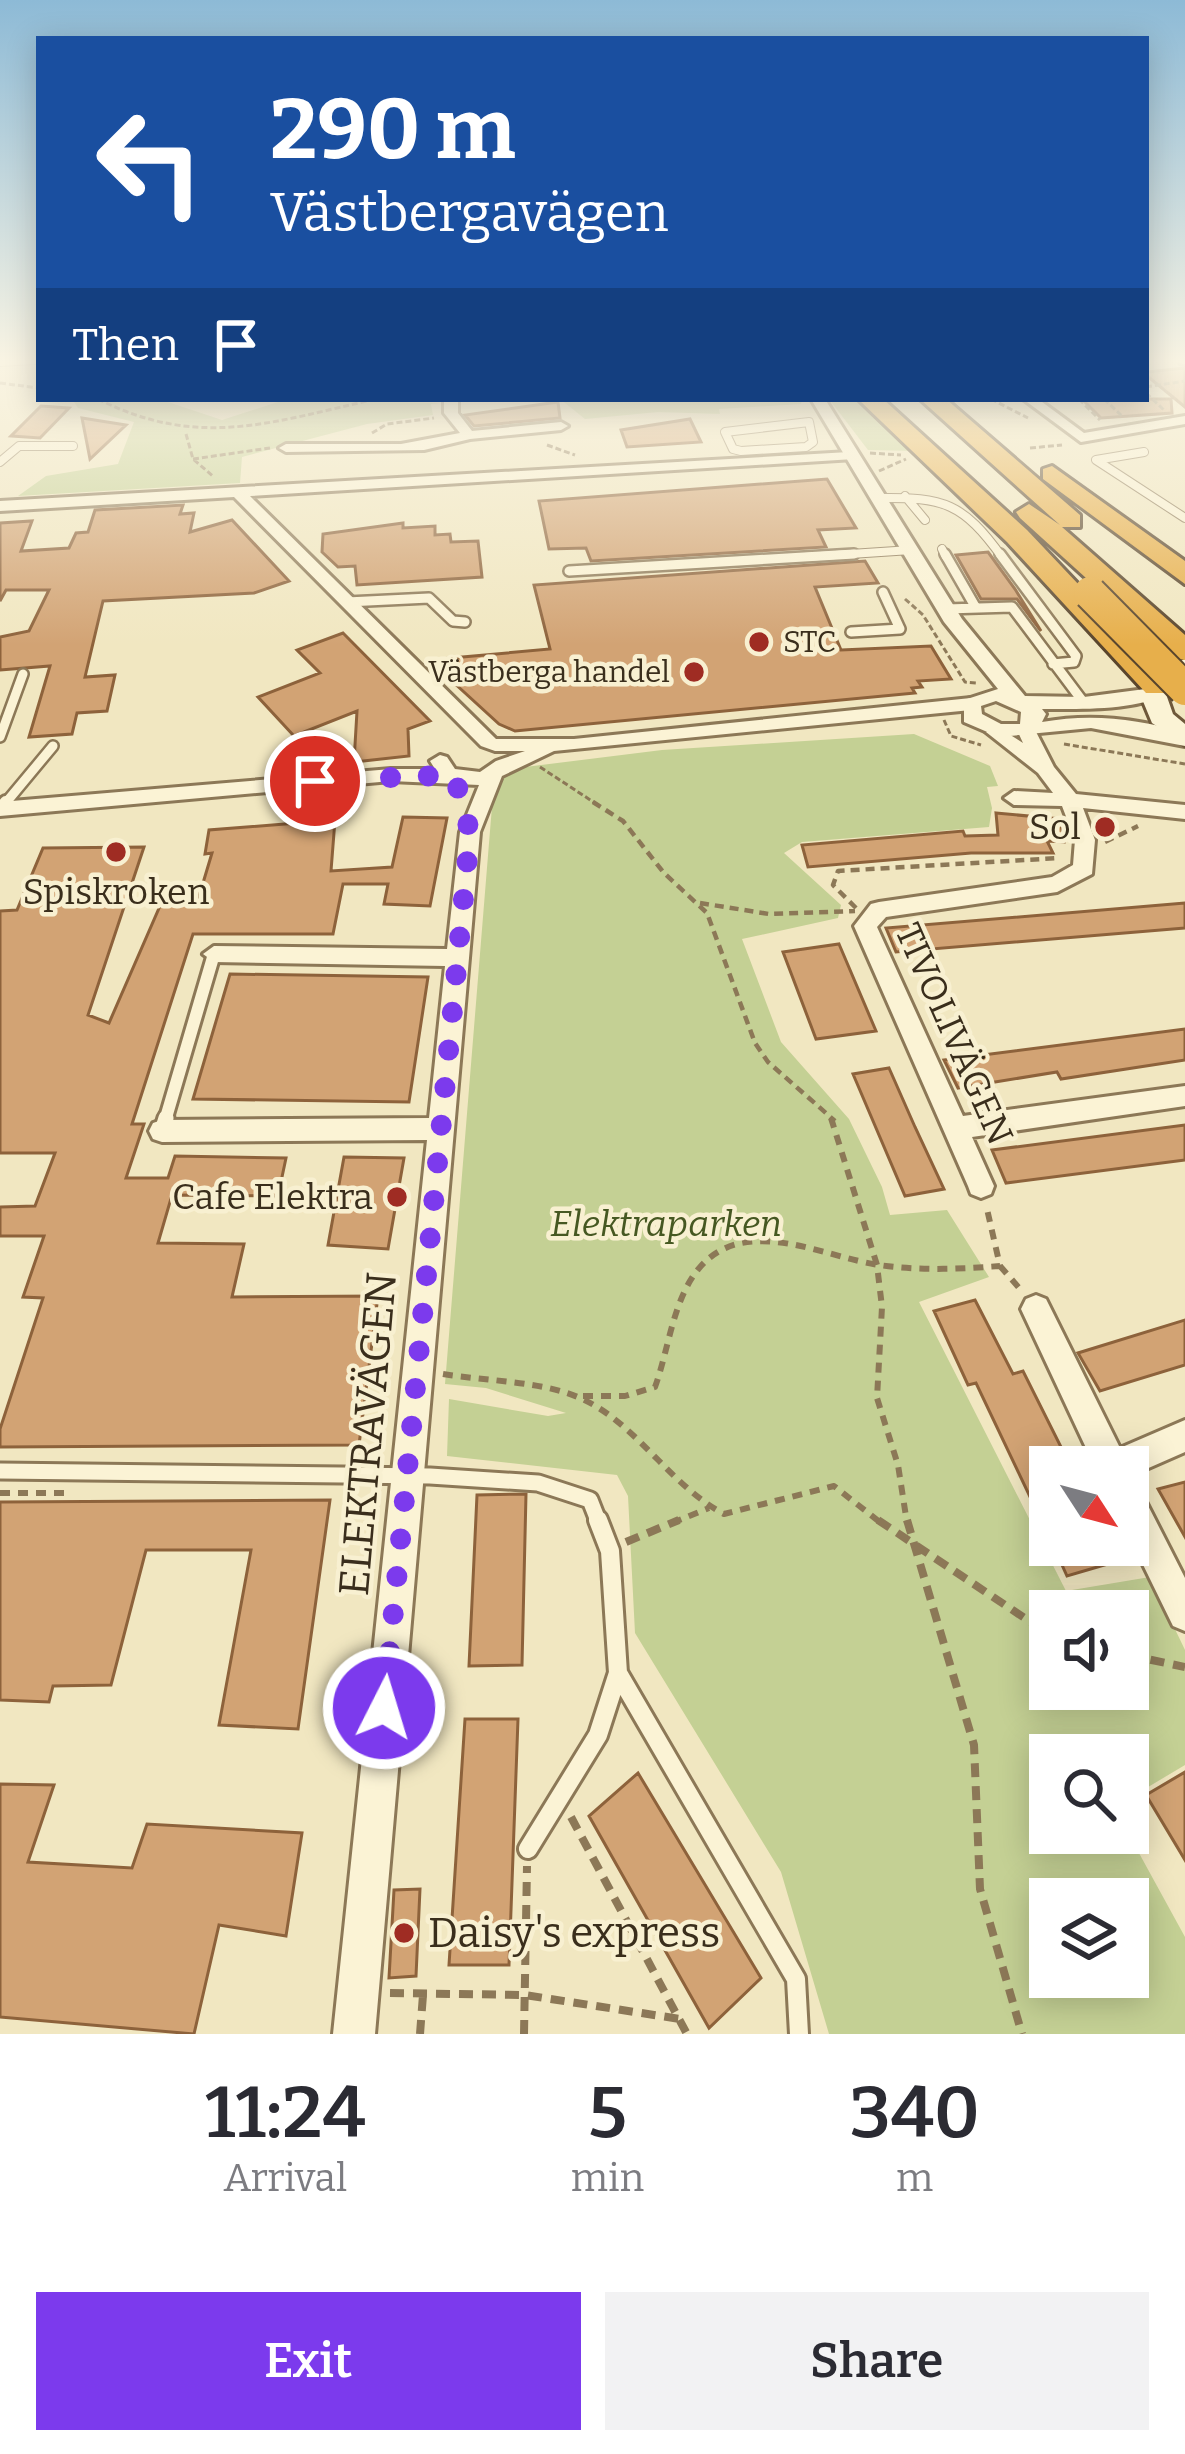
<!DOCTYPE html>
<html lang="en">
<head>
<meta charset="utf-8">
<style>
  :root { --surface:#fff; --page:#f2f2f3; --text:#2b2b33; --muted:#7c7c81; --accent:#7c3aed }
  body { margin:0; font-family:Bitter,serif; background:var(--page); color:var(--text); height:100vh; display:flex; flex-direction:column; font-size:45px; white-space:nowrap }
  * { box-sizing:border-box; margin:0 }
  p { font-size:39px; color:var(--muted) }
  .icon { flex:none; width:66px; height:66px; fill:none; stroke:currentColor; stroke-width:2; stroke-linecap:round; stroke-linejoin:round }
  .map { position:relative; height:2034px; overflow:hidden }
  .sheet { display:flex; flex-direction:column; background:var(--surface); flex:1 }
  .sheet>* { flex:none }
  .guide { position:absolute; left:36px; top:36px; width:1113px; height:366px; border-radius:0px; box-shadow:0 6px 30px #0003; background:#1a4fa0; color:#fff; overflow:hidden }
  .needle { width:78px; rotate:126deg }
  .controls { position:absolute; left:1029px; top:1446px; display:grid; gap:24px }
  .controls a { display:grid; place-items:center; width:120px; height:120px; border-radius:0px; background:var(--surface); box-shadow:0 6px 30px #0003; font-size:60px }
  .pin { position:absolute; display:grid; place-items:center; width:102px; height:102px; color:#fff; margin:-51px; border:6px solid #fff; border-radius:50%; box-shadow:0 3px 12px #0007 }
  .me { position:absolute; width:132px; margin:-66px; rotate:5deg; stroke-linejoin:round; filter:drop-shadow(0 0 9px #0008) }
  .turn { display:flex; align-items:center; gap:42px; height:252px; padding:0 36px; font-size:54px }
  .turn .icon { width:156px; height:156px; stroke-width:2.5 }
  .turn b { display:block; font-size:84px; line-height:102px }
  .then { display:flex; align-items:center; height:114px; padding:0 36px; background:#0003; gap:24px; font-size:45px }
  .eta { display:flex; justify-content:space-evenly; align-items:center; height:204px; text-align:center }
  .eta b { font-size:72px; font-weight:600; line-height:84px }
  .action { display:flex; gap:24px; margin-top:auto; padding:24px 36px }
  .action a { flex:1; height:138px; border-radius:0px; background:var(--accent); color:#fff; font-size:48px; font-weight:600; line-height:138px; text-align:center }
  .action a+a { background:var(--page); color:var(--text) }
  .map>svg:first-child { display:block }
</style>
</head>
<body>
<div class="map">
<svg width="1185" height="2034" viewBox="0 0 1185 2034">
  <rect width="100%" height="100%" fill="#f1e7c1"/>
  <path fill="#c4d094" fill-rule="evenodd" d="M72,399H159L222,420L287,399L442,403L431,404L433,415L367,424L242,457L240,483L18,496L46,476L118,464L134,422L78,408Z
    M560,399H801L802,400L801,404L719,409L720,414L658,412L585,419Z
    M829,399H861L915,451L868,450Z
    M914,734L990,766L998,786L987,787L992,808L989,827L802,842L784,853L841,905L838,918L742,939L781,1042L849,1119L882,1187L890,1215L947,1210L989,1277L919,1302L1066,1591L1150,1577L1185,1650V1765L1128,1799V1755H1050V1833H1128L1185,1937V2034H829L781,1872L635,1633L628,1496L617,1475L447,1456L449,1399L548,1416L566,1413L486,1388L445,1384L493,794L500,781L517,768L662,750ZM1050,1611H1128V1689H1050ZM1050,1899H1128V1977H1050Z"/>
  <path fill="#d2a374" stroke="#8d623b" stroke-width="3" d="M1185,368V407L1146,375V372Z
    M1082,399H1171L1172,413L1101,418Z
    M558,402L560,418L474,426L465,415Z
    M41,406L69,408L40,438L11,436Z
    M82,418L126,425L90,459Z
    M690,419L701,442L627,447L621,430Z
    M827,479L856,528L818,530L826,547L591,561L586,548L549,549L539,501Z
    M183,505L180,514L194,513L190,532L232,520L289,581L254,593L103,601L85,677L115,675L107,711L77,713L72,734L29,737L50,666L0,670V637L29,631L49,590H6L0,601V523L32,521L21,551L69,548L76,533L88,532L95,510Z
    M403,523V528L435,526V535L450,534L451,542L478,541L482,577L357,585L355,566L338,567L322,552L323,534Z
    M988,552L1015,589L1041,631L1017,599H981L956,555Z
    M865,561L878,583L815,587L841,650L931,646L951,679L918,681L922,687L912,688L915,693L515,731L499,724L429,660L550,649L534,585Z
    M343,633L430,721L408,729L409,756L354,762L357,711L294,736L258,697L320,673L297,650Z
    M996,813L1060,819L1064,842L1047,841L1053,853H971L808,867L802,845L963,831L965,836L998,835Z
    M403,817L447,818L430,906L384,904L388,884H343L333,934H193L132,1124H144L126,1178H168L175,1156L286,1158L278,1196L172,1195L158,1243L244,1244L232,1297L378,1296L359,1445L0,1447V1429L43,1298L23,1297L44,1236H0V1207L35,1206L55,1153H0V911L17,910L43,848L144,847L88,1015L109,1023L160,906L197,903L212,853L205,854L209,830L335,820L331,871L392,867Z
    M1185,903V928L896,952L886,928Z
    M839,944L876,1031L816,1039L783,952Z
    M230,974L428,977L409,1102L193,1099Z
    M1185,1029V1060L1061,1079L1057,1072L958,1088L944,1060Z
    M889,1068L915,1127L944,1189L905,1196L853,1074Z
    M1185,1125V1160L1006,1183L992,1150Z
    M344,1157L404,1158L388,1249L328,1245Z
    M975,1300L1013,1374L1023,1371L1071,1467H1050V1539L976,1383L968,1385L934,1311Z
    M1185,1320V1365L1100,1391L1078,1353Z
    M1185,1482V1537L1158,1489Z
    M526,1494L522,1665L469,1666L477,1495Z
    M330,1500L298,1729L219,1725L251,1550H146L111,1685L53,1686L49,1702L0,1700V1502Z
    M1053,1545H1110L1118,1561L1067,1576Z
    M465,1719H518L509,1965H449Z
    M1185,1772V1860L1146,1795Z
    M638,1773L761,1978L709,2028L589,1816Z
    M0,1784L54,1785L28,1862L132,1868L147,1824L302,1833L286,1936L219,1925L194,2034L0,2017Z
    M420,1889L416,1976L389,1978L394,1890Z"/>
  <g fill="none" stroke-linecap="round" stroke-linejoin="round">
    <g stroke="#8c7857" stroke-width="10">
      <path id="service-far4" d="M0,362L34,360
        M809,422L813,442L806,447L741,451L733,449L725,432Z
        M1144,452L1096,460L1185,518
        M0,462L19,446H73
        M905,496L925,520
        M879,498C944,497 963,503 1002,557
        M942,549L946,557
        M805,557L911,550"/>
    </g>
    <g stroke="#8c7857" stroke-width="14">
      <path id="service-far3" d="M945,554L976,608
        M1000,554L1076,656L1074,662L1053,664
        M569,571L854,554
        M347,602L429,598L453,621L465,622
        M946,609L1012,607L1084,703
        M851,632L900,629L883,592
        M0,737L23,674
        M4,805L53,746"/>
    </g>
    <g stroke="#8c7857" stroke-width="18">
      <path id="service-far2" d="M0,809L6,802
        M165,1121L214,954"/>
    </g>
    <g stroke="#8c7857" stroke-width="21">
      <path id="service-far1" d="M162,1131L166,1118
        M0,1471L430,1476L538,1483L590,1500L599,1523"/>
    </g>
    <g stroke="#8c7857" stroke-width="24">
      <path id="service" d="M598,1520L610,1551L618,1673L796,1979L799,2034
        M528,1849L598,1735L618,1673"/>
    </g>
    <g stroke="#8c7857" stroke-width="6">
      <path id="minor" d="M1178,360H1185V364L1180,363Z
        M444,399H458V413L472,431L561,422L568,426L561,430L470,439L424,450L286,452L279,448L286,444H401L460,433L444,413Z
        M1023,399H1038L1084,433L1185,416V424L1081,442Z
        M849,452L856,456L854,459L250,496L496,739H574L971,698L980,704L971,710L554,751L502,776L480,832L375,2034H333L427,1140L162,1142L153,1139L149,1131L153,1123L162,1120L429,1118L445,966L214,962L203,954L214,946L447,949L460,832L479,785L391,781L0,816V802L391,769H435L430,761L440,755L447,757L455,769L480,772L496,761L525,751H495L481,746L234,497L0,511V501Z
        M1026,724L1033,726L1054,767L1076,794L1185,805V819L1083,808L1095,840L1092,874L1057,892L886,917L877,927L963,1116L1185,1086V1106L972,1137L994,1186L991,1194L981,1198L971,1194L968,1186L854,926L871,904L879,902L1052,877L1073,865L1075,840L1062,806L1014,805L1004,798L1014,791L1053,793L1038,773L986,732L996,726L1023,743L1017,730Z
        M1036,1295L1046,1299L1120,1448L1185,1420V1452L1128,1477V1467H1095L1021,1309L1026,1299Z
        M1128,1483L1139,1488L1185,1578V1631L1173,1626L1128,1534Z"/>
    </g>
    <g stroke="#8c7857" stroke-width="6">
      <path id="tertiary" d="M811,399H825L962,619L1025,696L1084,697L1153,688L1163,694C1139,711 1073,709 1042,709L1046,714L1042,722C1092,713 1136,719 1185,732V746L1091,728L999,737L964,722V700L998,689L944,622ZM996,701L1021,712L1020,724H1001L982,714L981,706Z"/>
    </g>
    <g stroke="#6e583a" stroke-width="6">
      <path id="secondary" d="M1185,659V676L1166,694L1173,714L1185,724V745L1152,723L1140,694L1156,671Z"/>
    </g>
    <g stroke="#59452c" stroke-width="6">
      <path id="motorway" d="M858,399H883L1027,530L1168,679L1173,686L1168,693H1146L1007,542Z
        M920,399H946L1080,515V527H1062L1185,635V660L1174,658L1020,518L1016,512L1029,504L1060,525Z
        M1052,466L1185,561V584L1043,479V469Z"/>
    </g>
    <path stroke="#8c7857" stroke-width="3" stroke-dasharray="6 3" stroke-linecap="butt" d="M0,383L39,388
      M1146,387L1185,381
      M1146,393L1164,410
      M98,399C199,450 272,422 376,399
      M991,399L1028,418
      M1079,399L1100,420
      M1104,399L1122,416
      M372,433L387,424L434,418
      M186,434L193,459L214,477
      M547,445L575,455
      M1030,448L1062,445
      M870,453L901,455
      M193,459L270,448
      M879,471L906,459
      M905,599L923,615L965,682L977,683
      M944,720L951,736L981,745
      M1064,744L1185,764
      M540,767L598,805"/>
    <path stroke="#8c7857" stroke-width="4.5" stroke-dasharray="9 6" stroke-linecap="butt" d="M593,802L623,821L664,873L707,913L755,1043L768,1062L835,1121
      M1105,842L1138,826
      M700,903L769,914L855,911
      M856,908L833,885L838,871L1059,858"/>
    <path stroke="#8c7857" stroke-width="6" stroke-dasharray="10 8" stroke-linecap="butt" d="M831,1118L877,1265L882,1307L877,1398L898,1465L907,1523
      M1000,1266L1020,1289
      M443,1374C485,1381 542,1381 580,1398C637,1423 669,1485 724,1514L834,1486L881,1523
      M583,1396H625L655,1387C669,1349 673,1297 701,1266C747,1215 824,1257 879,1265C919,1271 960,1269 1000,1266L987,1209
      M0,1493H68
      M672,1523L709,1508"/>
    <path stroke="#8c7857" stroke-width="8" stroke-dasharray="14 9" stroke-linecap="butt" d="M878,1520L1050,1635
      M907,1520L974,1745L980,1889L1022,2034
      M626,1542L679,1520
      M1128,1655L1185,1667
      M571,1817L687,2034
      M390,1993L525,1995L680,2019
      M420,2034L423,1995
      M524,2034L527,1866"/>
    <use href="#service-far4" stroke="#fbf3d5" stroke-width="8"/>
    <use href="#service-far3" stroke="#fbf3d5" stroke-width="9"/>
    <use href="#service-far2" stroke="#fbf3d5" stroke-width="12"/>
    <use href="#service-far1" stroke="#fbf3d5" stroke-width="15"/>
    <use href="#service" stroke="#fbf3d5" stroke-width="18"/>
    <use href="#minor" fill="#fbf3d5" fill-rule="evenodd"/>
    <use href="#tertiary" fill="#fbf3d5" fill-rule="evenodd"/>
    <use href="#secondary" fill="#fbf3d5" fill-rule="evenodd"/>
    <use href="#motorway" fill="#e7af4b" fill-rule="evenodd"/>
    <g stroke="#59452c" stroke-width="36" stroke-linecap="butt">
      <path id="motorway-bridge" d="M1090,593L1185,689"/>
    </g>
    <use href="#motorway-bridge" stroke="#e7af4b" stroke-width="32"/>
  </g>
  <linearGradient id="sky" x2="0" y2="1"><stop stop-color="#8dbad6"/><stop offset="0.56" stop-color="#f9f4e3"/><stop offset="1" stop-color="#f9f4e3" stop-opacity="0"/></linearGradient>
  <rect width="1185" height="645" fill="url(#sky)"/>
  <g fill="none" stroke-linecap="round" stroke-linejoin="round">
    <path stroke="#7c3aed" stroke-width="21" stroke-dasharray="0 37.8" d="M315,781L448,775L455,778L470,832L384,1708"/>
  </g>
  <g fill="#9f2c23" stroke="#f8f0d1" stroke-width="4.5">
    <circle cx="759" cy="642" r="12"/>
    <circle cx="694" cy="672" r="12"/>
    <circle cx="1105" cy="827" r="12"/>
    <circle cx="116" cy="852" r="12"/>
    <circle cx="397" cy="1197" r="12"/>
    <circle cx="404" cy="1933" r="12"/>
  </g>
  <g text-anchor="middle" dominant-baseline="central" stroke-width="9" stroke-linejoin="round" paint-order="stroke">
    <g font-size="30" fill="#3a2e1c" stroke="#f8f0d1" text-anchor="start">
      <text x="783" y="642">STC</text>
      <text x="670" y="672" text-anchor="end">Västberga handel</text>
    </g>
    <g font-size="36" fill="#3a2e1c" stroke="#f8f0d1" text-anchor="end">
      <text x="1081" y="827">Sol</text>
      <text x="116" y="892" text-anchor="middle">Spiskroken</text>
      <text x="373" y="1197">Cafe Elektra</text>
    </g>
    <g font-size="36" fill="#3a2e1c" stroke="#f8f0d1">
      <text transform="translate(954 1034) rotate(66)">TIVOLIVÄGEN</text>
    </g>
    <g font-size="36" font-style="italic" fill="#465822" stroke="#f8f0d1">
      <text x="666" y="1224">Elektraparken</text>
    </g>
    <g font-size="42" fill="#3a2e1c" stroke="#f8f0d1">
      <text transform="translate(368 1434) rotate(-85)">ELEKTRAVÄGEN</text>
    </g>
    <g font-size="42" fill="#3a2e1c" stroke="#f8f0d1" text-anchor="start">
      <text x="428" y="1933">Daisy's express</text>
    </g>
  </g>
</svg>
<div class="controls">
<a><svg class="needle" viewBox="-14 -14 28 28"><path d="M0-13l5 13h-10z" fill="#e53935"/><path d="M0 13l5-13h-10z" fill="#7c7c81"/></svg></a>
<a><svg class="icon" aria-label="sound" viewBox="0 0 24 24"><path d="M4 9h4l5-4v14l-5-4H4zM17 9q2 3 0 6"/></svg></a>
<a><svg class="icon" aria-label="search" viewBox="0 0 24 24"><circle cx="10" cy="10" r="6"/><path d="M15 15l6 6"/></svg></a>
<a><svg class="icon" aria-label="layers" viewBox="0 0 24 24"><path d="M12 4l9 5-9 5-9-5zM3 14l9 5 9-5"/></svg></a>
</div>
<div class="pin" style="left:315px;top:781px;background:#d93025"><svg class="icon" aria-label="arrive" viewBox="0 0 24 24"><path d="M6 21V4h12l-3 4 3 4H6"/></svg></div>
<svg class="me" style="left:384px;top:1708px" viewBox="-20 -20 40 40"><circle r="17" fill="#7c3aed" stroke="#fff" stroke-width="3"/><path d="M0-11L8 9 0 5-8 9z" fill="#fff"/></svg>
<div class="guide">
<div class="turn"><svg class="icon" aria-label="left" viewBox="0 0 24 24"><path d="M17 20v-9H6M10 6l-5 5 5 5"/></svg><div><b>290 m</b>Västbergavägen</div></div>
<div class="then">Then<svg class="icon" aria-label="arrive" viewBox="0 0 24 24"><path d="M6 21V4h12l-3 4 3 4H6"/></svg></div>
</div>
</div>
<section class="sheet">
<div class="eta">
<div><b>11:24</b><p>Arrival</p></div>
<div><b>5</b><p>min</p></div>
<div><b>340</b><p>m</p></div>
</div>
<div class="action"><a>Exit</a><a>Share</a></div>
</section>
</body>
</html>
